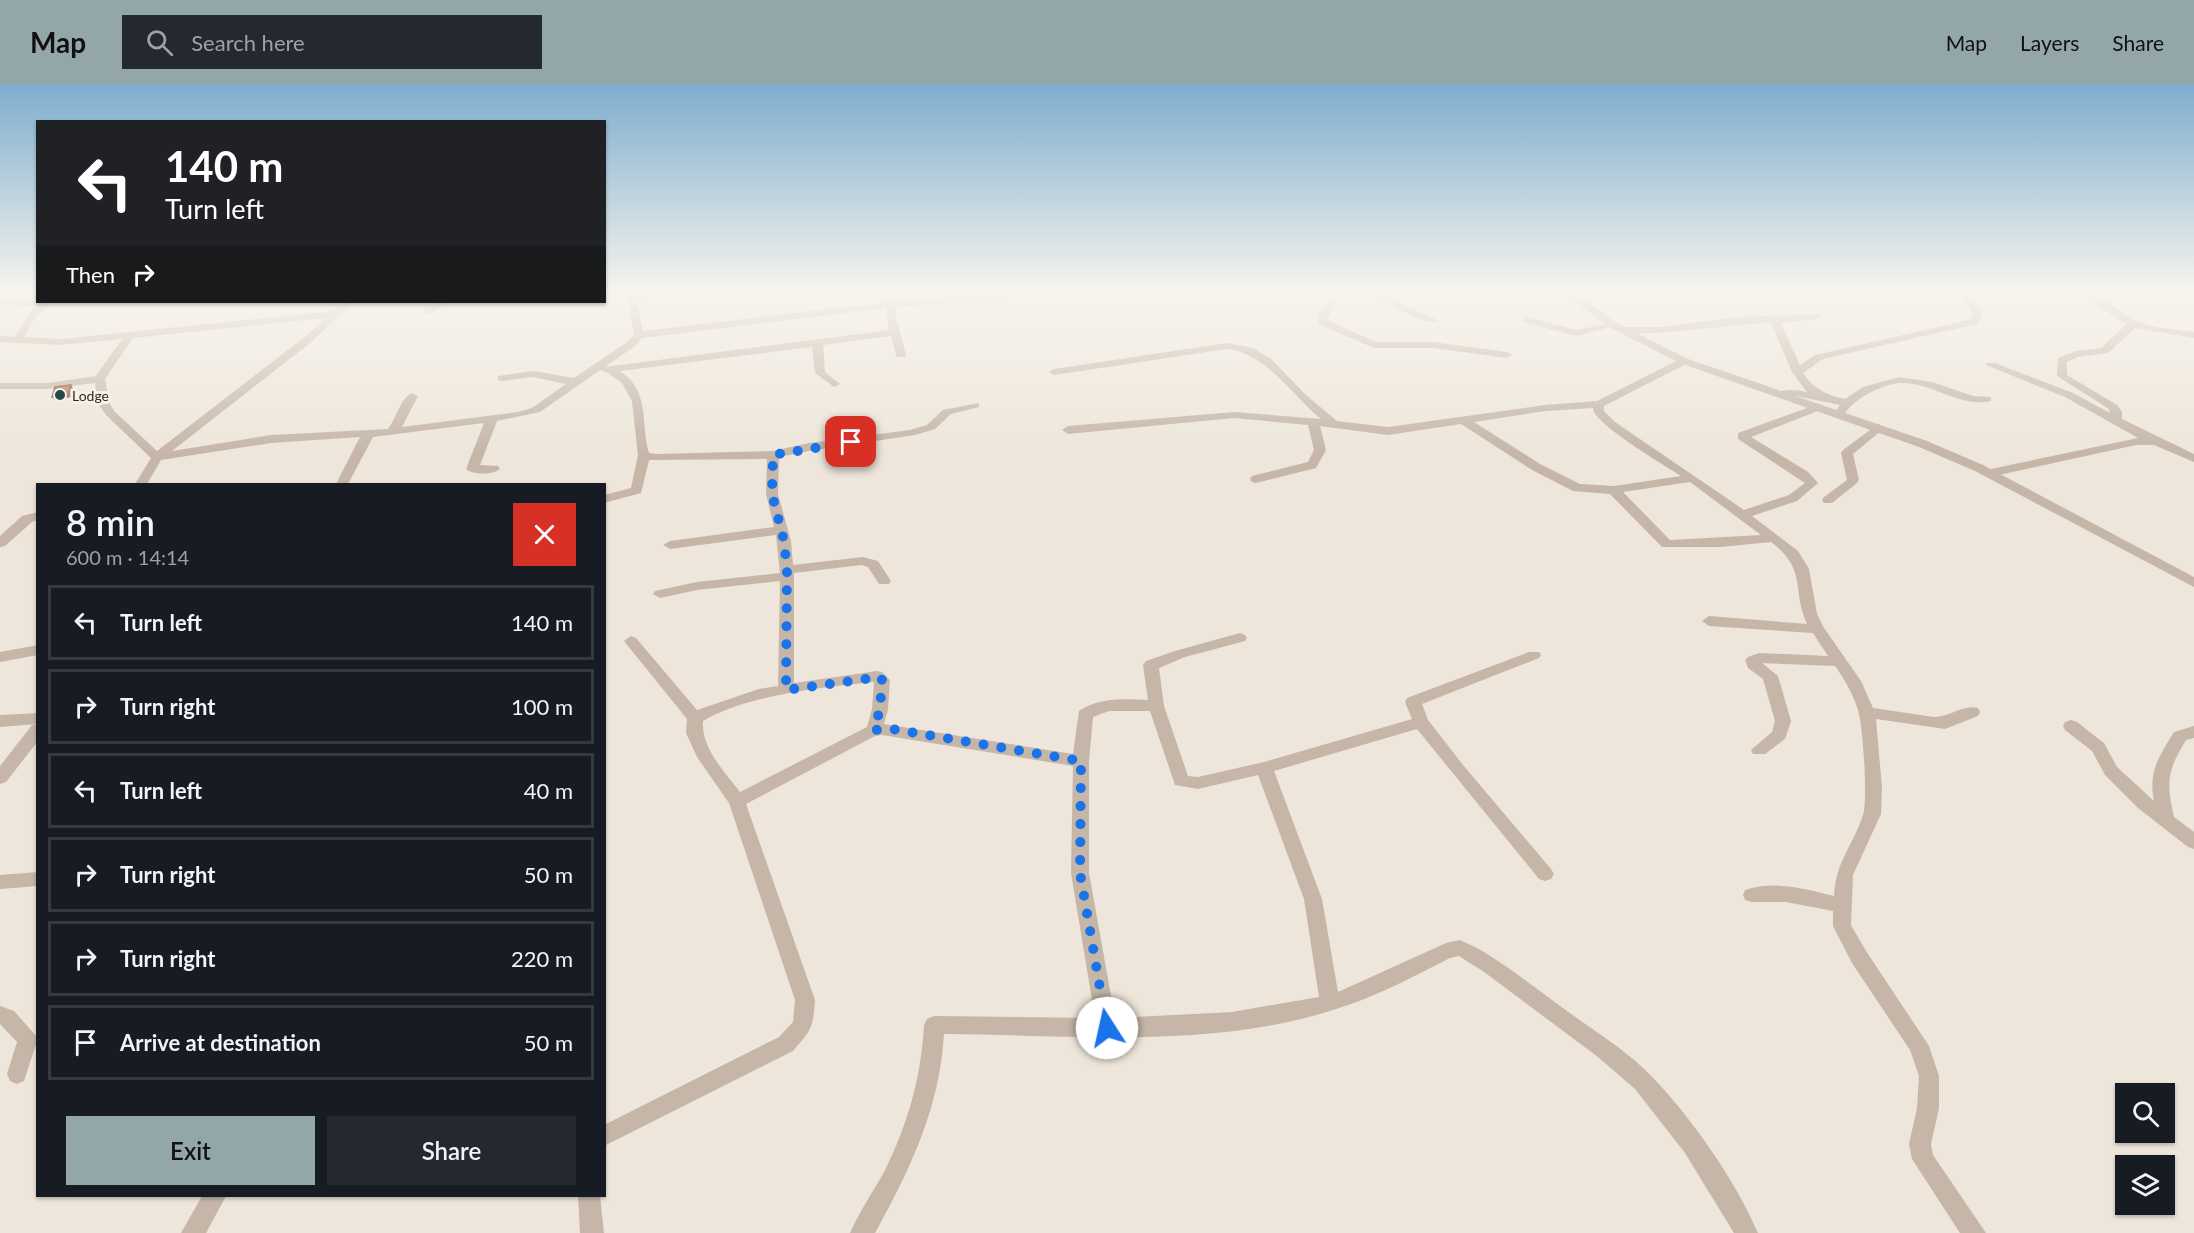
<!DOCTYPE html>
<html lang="en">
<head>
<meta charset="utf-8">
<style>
  :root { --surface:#171b24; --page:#242831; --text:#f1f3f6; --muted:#9ea1a6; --line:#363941; --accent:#93a7ab }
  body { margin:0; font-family:Lato,sans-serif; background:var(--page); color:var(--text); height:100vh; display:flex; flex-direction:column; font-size:22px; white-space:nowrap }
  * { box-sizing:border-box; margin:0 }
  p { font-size:20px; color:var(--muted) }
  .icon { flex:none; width:33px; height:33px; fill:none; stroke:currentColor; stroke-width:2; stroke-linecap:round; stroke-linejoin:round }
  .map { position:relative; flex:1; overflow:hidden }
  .panel { position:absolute; left:36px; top:399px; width:570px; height:714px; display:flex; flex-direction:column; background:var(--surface); border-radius:0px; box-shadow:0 2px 4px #0004 }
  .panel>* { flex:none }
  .banner { position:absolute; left:36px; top:36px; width:570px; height:183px; border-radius:0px; box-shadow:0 2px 4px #0004; background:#202124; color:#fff; overflow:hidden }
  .fabs { position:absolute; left:2115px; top:999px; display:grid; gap:12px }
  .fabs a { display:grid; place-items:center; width:60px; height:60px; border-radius:0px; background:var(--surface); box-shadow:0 2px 4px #0004; font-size:30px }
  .pin { position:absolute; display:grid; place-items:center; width:51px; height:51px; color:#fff; margin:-26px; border-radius:12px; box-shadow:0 3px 9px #0006 }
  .me { position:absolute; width:66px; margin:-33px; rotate:350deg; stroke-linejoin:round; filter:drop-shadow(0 0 4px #0008) }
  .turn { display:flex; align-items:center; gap:21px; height:126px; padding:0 30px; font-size:27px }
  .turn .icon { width:78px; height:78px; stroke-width:2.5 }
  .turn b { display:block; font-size:42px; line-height:51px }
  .then { display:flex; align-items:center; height:57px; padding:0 30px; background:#0003; gap:12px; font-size:22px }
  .round { display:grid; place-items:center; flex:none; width:63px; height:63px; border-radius:0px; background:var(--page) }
  .summary { display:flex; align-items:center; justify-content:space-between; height:102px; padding:0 30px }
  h1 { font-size:36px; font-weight:600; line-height:45px }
  .cta { display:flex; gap:12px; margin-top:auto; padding:12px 30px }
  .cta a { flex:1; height:69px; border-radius:0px; background:var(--accent); color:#111; font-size:24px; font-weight:600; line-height:69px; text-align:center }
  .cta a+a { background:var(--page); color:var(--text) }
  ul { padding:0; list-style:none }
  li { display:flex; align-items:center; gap:18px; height:75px; margin:0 12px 9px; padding:0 18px; border:3px solid var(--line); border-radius:0px }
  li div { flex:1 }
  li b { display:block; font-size:22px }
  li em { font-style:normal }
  header { display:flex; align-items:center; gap:36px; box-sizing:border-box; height:84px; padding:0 30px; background:var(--accent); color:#111 }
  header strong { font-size:28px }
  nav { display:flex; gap:33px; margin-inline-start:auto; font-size:21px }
  .search { width:420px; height:54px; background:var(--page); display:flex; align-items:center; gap:15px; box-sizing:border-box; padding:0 21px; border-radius:0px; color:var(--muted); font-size:22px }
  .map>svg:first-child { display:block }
</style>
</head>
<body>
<header>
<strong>Map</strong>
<div class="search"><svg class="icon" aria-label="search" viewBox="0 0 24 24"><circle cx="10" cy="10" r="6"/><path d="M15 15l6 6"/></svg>Search here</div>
<nav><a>Map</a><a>Layers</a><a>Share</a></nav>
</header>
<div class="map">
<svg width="2194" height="1149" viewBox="0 0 2194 1149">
  <rect width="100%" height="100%" fill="#eee6da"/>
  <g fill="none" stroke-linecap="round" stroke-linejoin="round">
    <path fill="#c5b6a8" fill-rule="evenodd" d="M626,209H636V211L675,209L637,217L643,247L887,218V209H897V217L1005,209H1053L1048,212L896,223V234L906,271L905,273H897L896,271L891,252L823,261L825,288L840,300L834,303L815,289L812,263L620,287C651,308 640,338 649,369L656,370L773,367L809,359L910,346L927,341L943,326L979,319V323L951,330L935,345L915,351L809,367L779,373L778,410L791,457L793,481L863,473L878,477L891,497L889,500H879L868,483L862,481L794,489V599L877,587L882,588L890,596L888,625L884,640L1073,670L1079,627C1100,613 1124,615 1148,616L1143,581L1146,577L1175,567L1240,549L1245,551L1247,554L1245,557L1185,573L1159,584L1164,622L1188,692L1198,693L1264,678L1412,635L1405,618L1407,614L1529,568H1539L1541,571L1539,574L1422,620L1428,636L1463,681L1551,785L1554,790L1551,795L1545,797L1539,795L1417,645L1274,687L1322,815L1338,908L1446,859L1460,856L1477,864C1505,880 1530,900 1556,919C1581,938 1609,955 1633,975C1679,1014 1735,1094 1758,1149H1734L1685,1069L1635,1005L1598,973L1484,888L1459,872L1450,874C1412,893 1374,914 1333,926C1211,965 1070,951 944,950C940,1023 910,1086 875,1149H850C859,1128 873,1108 884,1088C908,1040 921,994 924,941L927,935L934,932L1095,934L1071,789L1073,682L882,651L875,652L746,720L815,916C813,944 812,945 793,967L604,1062V1041L779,953L793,938L795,916L729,719L697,673L686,649L687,635L624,557L631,552L636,554L697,626L759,605L778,602L780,497L697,506L660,514L653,510L655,507L697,498L780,489L776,451L670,465L663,461L670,457L774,443L766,410L767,375L649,376L641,409L604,419V411L631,404L638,371L632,317L622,299L608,289L600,286L540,328L497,337L480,381L498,382L500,385C493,391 473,391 466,385L484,339L373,353L348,400H336L360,353L271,359L161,376L147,400H135L151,374L106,331L97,318L95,299L48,305H0V299H48L96,292L122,255L61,261L0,258V252L14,253L34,223L0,220V214L53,218L37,231L24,253L61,255L333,227L344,218H354L310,259L172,367L271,351L388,345C396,335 401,313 412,309L418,312L402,343L518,328L532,324L566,300L533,293L502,297L498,296V292L533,287L574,294L627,258L634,251ZM886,224L889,246L605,283L635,262L642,254ZM326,234L302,255L157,367L114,327L109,318L105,295L133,254ZM874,598L872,625L867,643L740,708C724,687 701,664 703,637C746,611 824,603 874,598ZM1109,627H1150L1175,701L1198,705L1258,691L1304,815L1319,913L1232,928L1115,934L1089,789V677L1093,633Z
      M1331,209H1341L1327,236L1376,258H1433L1507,268L1512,271L1507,274L1433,264H1374L1318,240V231Z
      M1372,209H1384L1406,222L1438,236C1427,244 1382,218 1372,209Z
      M1968,209H1980L1974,214L1983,232L1977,240L1823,275L1803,289C1813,305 1827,311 1845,315L1863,303L1899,293L1932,298L1973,312L1991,313V317C1959,324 1931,297 1899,299C1883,301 1864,310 1852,321C1847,325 1846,331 1839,333L1833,330L1840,321L1796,312L1776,313L1774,311C1783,304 1797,306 1807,308L1792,288L1771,239C1742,238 1632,257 1618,246L1623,243H1661L1737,233L1821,230V234L1817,235L1781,239L1800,281L1815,271L1969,236L1973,232L1964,213Z
      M2077,209C2106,209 2114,228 2139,238C2156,245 2176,245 2194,248V254L2135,244L2108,269L2078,273L2067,278V291L2117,321L2122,328V335L2194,370V378L2154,361H2136L1990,393L1986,392L1984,389L1986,386L2138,354L2065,313L1986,281L1987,279H1995L2073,309L2110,329L2109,325L2057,292L2058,274L2076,267L2101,264L2126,240Z
      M438,218H449L432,229H424V225Z
      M1527,233L1577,246L1613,238L1618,241L1576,252L1523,238V234Z
      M1227,259L1253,264L1271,275L1306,311L1337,337L1388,343L1545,321L1597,317L1680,275H1688V279L1604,322V327L1615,338L1744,426L1789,411L1805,399L1738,355V349L1815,321H1823V325L1751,353L1808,388L1818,399L1797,417L1752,432L1798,467L1809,485L1817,530L1824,544L1861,597L1873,624L1934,633C1949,633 1964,620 1978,624L1980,628L1978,632L1945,645L1876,635L1882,704L1881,730L1853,791L1851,841L1866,867L1929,962L1939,992V1024L1931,1060L1933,1071L1986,1149H1960L1912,1075L1909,1060L1917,1024L1919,992L1910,966L1852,879L1833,842V827L1786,818H1752L1745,816L1743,811L1745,806C1774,796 1806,805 1834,812C1836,776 1853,762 1863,731C1868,715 1863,642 1858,626C1853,610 1845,596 1835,582L1762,579L1778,592L1791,637L1785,655L1765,670H1753L1751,666L1772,648L1775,637L1763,595L1748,584L1745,576L1748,573L1759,569L1828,572L1813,549L1709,542L1702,537L1709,532L1807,540C1791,504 1808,486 1771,458L1721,463H1662L1610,410L1573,407L1532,386L1461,340L1388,351L1320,342L1326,366L1316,384L1256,399L1252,398L1250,395L1252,392L1308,378L1314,366L1308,341L1234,334L1068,350L1062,346L1068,342L1234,328L1321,335C1291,310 1267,270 1227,265L1054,291L1049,288L1054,285ZM1593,324C1592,339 1666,382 1681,392L1614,402L1580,400L1540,380L1474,338L1545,327ZM1690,398L1761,451L1670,456L1623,408Z
      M1878,340L1882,342V346L1853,370L1859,396L1857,399L1832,419H1824L1822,416L1824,413L1847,396L1841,369L1843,366Z
      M38,428V436L32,438L5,462L0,463V452L22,432Z
      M38,561V571L0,578V568Z
      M38,629V640L0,643V631Z
      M2071,636L2077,638L2104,659L2117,683L2154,717C2148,687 2159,673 2174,648L2194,642V654L2186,656C2167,687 2166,698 2174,733L2194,748V765L2188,763L2138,724L2105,691L2092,667L2065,646L2063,642L2065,638Z
      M38,640V657L6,698L0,700V682L32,641Z
      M38,788V802L0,805V791Z
      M0,922L14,927L38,954L24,997L17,1000L10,997L7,990L17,958L0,940Z
      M202,1112H226L206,1149H181Z
      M578,1112H600L604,1149H580Z"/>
    <path fill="#c5b6a8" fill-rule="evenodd" d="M1564,209H1575L1617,239L1688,275L1927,357L1983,381L2194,493V503L1975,387L1919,363L1680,279L1609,243Z"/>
  </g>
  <path fill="#814c37" d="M71,301L73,304L71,313L55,316L52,313Z"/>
  <path fill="#b86c4e" stroke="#814c37" stroke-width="1.5" d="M71,301L68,310L52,313L55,303Z"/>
  <linearGradient id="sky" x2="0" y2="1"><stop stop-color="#7daece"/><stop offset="0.56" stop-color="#f7f4ee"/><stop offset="1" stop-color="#f7f4ee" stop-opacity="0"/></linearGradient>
  <rect width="2194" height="370" fill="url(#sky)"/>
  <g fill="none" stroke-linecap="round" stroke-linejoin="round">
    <path stroke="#1a73e8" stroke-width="10" stroke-dasharray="0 18" d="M851,358L773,371L772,410L784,457L787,486L786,606L880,593L882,596L880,625L874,646L892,645L1081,677L1080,789L1107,944"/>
  </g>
  <circle fill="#214a4f" stroke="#f7f0e6" stroke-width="2" cx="60" cy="311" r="6"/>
  <g text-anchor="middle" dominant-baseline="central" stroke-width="6" stroke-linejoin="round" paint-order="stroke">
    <g font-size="14" fill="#322b27" stroke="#f7f0e6" text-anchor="start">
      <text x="72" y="311">Lodge</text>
    </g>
  </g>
</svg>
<div class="fabs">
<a><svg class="icon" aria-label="search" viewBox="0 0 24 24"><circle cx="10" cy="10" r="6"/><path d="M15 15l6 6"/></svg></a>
<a><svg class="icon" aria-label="layers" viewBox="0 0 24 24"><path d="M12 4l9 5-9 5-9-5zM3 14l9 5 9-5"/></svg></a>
</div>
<div class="pin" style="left:851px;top:358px;background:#d93025"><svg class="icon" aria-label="arrive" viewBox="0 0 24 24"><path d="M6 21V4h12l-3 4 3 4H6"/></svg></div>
<svg class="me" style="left:1107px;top:944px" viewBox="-20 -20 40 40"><circle r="19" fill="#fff"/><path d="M0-13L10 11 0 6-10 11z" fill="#1a73e8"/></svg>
<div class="banner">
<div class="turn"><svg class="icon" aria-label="left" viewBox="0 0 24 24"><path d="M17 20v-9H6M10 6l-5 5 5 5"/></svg><div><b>140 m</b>Turn left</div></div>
<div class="then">Then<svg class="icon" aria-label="right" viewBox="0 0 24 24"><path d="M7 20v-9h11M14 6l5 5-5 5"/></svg></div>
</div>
<section class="panel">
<div class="summary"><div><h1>8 min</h1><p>600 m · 14:14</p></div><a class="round" style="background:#d93025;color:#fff"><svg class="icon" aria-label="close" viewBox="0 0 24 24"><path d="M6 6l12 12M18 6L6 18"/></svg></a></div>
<ul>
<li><svg class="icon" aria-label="left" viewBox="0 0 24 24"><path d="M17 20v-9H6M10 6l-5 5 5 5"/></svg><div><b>Turn left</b></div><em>140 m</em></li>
<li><svg class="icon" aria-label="right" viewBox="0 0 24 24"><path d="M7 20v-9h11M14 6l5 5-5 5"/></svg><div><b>Turn right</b></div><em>100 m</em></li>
<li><svg class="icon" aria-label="left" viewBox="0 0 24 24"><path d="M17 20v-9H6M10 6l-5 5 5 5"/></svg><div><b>Turn left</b></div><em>40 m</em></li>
<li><svg class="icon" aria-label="right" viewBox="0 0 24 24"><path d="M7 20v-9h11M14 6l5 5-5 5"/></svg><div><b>Turn right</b></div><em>50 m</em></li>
<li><svg class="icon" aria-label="right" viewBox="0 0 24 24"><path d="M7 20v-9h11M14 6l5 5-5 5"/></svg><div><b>Turn right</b></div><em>220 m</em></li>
<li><svg class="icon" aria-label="arrive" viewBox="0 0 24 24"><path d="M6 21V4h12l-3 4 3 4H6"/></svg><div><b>Arrive at destination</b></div><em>50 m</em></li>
</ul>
<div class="cta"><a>Exit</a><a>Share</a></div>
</section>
</div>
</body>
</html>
